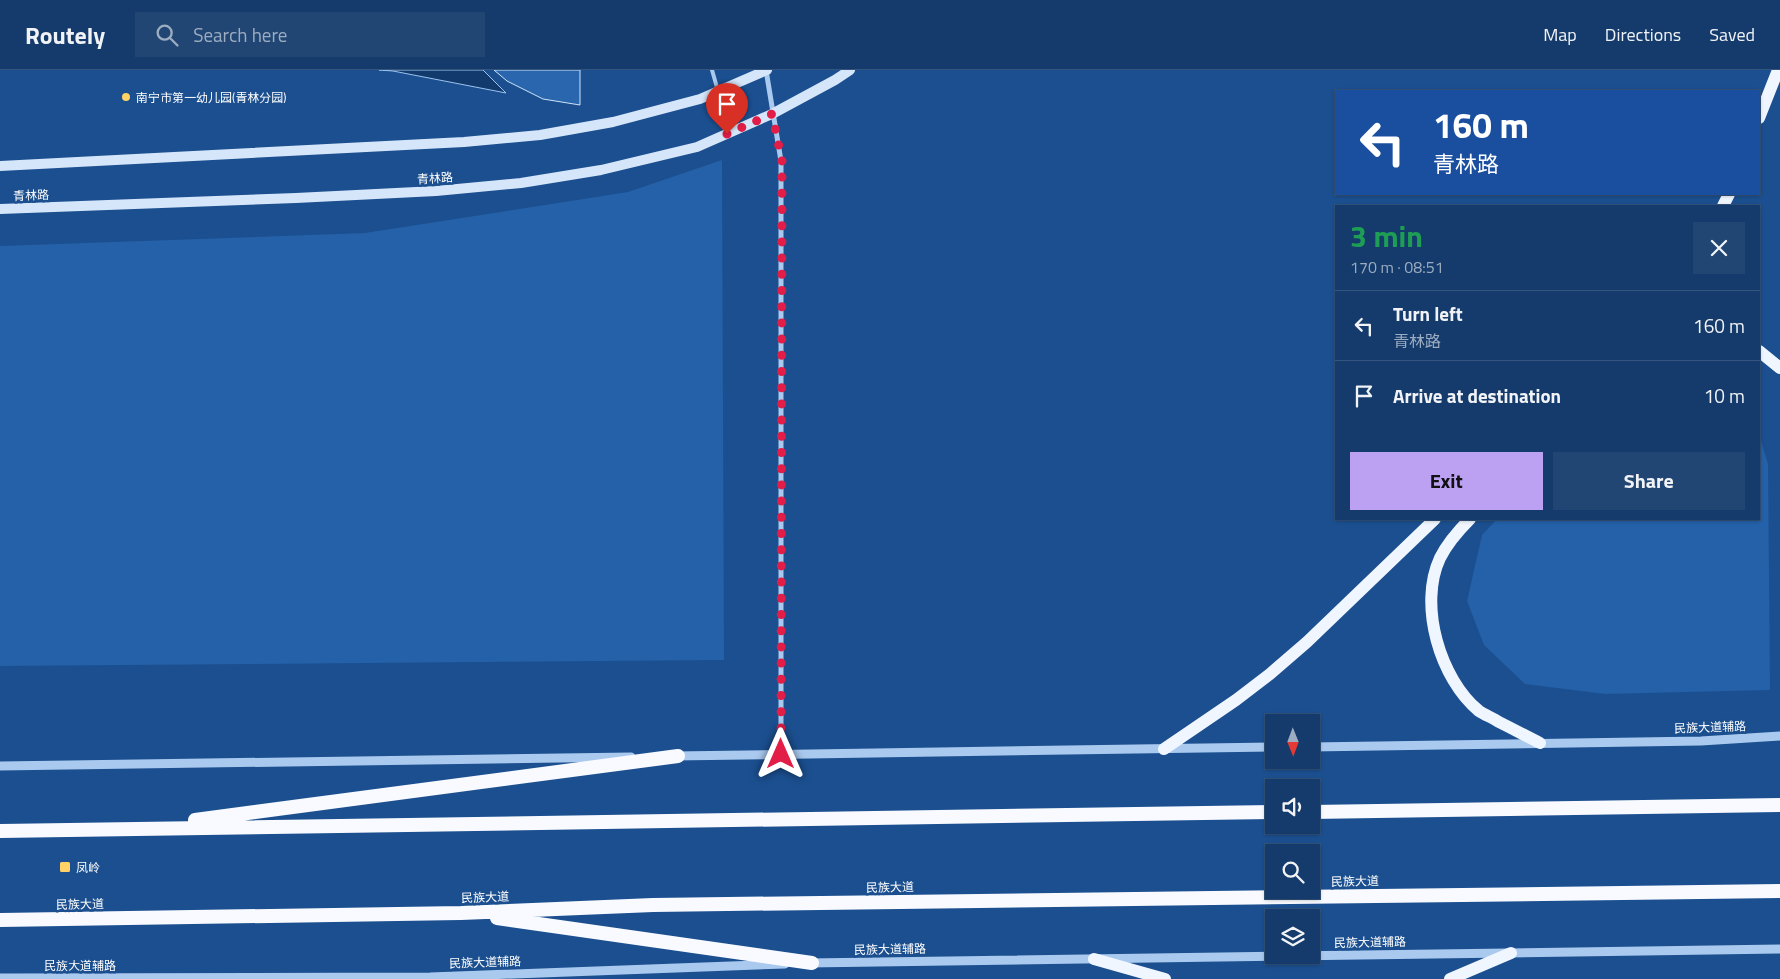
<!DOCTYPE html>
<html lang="en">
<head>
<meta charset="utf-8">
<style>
  :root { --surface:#143b6b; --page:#214673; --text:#f1f3f6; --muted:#9dadc1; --line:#33557e; --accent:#bca0f2 }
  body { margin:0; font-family:"Titillium Web","Noto Sans SC",sans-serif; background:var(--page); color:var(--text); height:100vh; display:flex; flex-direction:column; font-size:19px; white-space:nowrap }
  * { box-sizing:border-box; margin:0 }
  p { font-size:16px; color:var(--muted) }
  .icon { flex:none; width:28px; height:28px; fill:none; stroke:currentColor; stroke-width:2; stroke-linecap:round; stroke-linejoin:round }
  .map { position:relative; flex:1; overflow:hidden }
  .side { position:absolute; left:1335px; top:135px; width:425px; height:315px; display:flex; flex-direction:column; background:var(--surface); border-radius:0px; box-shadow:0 1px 4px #0004,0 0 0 1px var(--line) }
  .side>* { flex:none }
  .banner { position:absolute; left:1335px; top:20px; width:425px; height:105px; border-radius:0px; box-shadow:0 1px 4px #0004,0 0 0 1px var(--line); background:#1a4fa0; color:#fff; overflow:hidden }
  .needle { width:32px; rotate:179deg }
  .tools { position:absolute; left:1265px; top:644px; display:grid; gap:10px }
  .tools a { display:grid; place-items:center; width:55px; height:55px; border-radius:0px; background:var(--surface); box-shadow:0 1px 4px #0004,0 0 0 1px var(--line); font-size:25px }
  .pin { position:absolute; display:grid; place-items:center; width:42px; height:42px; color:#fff; margin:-51px -21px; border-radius:50% 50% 50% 0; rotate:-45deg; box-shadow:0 0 5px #0007 }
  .pin .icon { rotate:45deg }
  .me { position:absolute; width:55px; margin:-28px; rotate:0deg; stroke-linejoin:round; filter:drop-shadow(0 0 4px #0008) }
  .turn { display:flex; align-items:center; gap:18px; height:105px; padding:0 15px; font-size:22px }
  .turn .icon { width:65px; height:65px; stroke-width:2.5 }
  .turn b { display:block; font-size:35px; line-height:42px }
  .round { display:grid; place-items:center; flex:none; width:52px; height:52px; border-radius:0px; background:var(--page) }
  .head { display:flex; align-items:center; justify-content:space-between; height:85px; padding:0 15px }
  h1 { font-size:30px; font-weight:700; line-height:38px; color:#1e9e55 }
  .action { display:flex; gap:10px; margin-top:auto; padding:10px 15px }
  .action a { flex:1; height:58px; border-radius:0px; background:var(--accent); color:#111; font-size:20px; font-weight:700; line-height:58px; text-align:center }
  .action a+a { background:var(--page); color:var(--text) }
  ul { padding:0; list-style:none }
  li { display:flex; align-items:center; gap:15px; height:70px; padding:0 15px; border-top:1px solid var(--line) }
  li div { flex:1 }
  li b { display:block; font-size:19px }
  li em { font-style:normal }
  header { display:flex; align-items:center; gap:30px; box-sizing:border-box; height:70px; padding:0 25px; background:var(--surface); border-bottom:1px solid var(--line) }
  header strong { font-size:24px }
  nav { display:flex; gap:28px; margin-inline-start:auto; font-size:18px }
  .search { width:350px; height:45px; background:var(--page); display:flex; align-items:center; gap:12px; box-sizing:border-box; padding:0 18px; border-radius:0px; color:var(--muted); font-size:19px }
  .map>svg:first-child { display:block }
</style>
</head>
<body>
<header>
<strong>Routely</strong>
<div class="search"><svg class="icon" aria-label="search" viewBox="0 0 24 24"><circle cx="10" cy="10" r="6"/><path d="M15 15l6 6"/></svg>Search here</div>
<nav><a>Map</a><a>Directions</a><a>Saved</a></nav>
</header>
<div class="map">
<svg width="1780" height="909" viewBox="0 0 1780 909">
  <rect width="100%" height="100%" fill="#1b4f8f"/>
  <path fill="#2461a8" d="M722,90L724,590L0,596V176L365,163L628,122Z
    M1759,364L1768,394L1770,620L1605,624L1525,614L1484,575L1467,531L1482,465L1497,449H1759Z"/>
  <path fill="#123a6d" stroke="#9cc4f0" d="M379,0H483L506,23L393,1Z"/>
  <path fill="#2a66ad" stroke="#cfe3fa" d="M494,0H580V35L543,29L507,11Z"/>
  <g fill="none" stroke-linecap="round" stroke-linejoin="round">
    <path stroke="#a9c9ee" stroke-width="4" d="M712,0L718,21"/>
    <path stroke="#a9c9ee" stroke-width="5" d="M766,0L781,91V685"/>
    <path stroke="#a9c9ee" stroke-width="9" d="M1311,677L1701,671L1780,666
      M674,686L1274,677
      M0,696L631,687
      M808,893L1780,879
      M0,908L430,907L785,894"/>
    <path stroke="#d6e6fa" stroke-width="10" d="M0,96L464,72L540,65L613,52L700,29L767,0
      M0,139L296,128L436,121L521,113L601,100L697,77L772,44L835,10L850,0"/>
    <path stroke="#f0f6ff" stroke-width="12" d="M1759,48L1778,0
      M1723,136L1729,124
      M1759,281L1780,298
      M1470,449C1459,460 1447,474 1440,488C1418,535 1440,609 1479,641C1485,645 1493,648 1499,652C1513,659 1526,666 1540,673
      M1164,679L1236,630L1270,604L1307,572L1435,449
      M1094,889L1165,909
      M1450,909L1511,883"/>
    <path stroke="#f8faff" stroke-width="14" d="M1311,742L1780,735
      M195,750L678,686
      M0,761L1274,742
      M497,848L812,893
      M0,850L461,843L653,835L1780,821"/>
  </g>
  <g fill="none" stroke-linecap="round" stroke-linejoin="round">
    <path stroke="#e11d48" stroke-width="9" stroke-dasharray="0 16.2" d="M727,64L772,44L782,91L781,684"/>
  </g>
  <g fill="#ffd166" stroke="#1b4f8f" stroke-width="2">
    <circle cx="126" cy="27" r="5"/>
    <rect x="59" y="791" width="12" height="12" rx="2.5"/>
  </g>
  <g text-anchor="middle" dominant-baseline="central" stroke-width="5" stroke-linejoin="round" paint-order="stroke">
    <g font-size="12" fill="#fff" stroke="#1b4f8f" text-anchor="start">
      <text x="136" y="27">南宁市第一幼儿园(青林分园)</text>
      <text x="76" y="797">凤岭</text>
    </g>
    <g font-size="12" fill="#fff" stroke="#1b4f8f">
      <text transform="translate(435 108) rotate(-4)">青林路</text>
      <text transform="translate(31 125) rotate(-2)">青林路</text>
      <text transform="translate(1710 657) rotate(-2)">民族大道辅路</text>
      <text transform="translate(1355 811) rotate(-1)">民族大道</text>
      <text transform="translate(890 817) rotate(-1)">民族大道</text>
      <text transform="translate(485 827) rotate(-2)">民族大道</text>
      <text transform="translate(80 834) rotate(-1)">民族大道</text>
      <text transform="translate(1370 872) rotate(-1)">民族大道辅路</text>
      <text transform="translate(890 879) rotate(-1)">民族大道辅路</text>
      <text transform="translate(485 892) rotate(-2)">民族大道辅路</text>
      <text x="80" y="895">民族大道辅路</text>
    </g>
  </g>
</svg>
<div class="tools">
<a><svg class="needle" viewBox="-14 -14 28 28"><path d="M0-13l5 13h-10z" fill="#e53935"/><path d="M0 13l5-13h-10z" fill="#9dadc1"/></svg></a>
<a><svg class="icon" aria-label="sound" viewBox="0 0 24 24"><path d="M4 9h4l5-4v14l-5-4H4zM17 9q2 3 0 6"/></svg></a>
<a><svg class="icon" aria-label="search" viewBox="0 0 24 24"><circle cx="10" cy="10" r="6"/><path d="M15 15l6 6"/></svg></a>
<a><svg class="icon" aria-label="layers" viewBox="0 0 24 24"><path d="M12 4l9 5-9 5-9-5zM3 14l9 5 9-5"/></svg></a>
</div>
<div class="pin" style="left:727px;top:64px;background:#d93025"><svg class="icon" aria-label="arrive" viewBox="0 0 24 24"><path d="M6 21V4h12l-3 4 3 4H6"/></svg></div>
<svg class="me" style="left:781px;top:684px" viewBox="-20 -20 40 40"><path d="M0-17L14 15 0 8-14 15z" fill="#e11d48" stroke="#fff" stroke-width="4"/></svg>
<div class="banner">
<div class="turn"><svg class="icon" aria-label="left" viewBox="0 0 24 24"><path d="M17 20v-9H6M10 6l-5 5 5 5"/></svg><div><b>160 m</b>青林路</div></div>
</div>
<section class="side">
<div class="head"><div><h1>3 min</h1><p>170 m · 08:51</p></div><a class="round"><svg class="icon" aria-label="close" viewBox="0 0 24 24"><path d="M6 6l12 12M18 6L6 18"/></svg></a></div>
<ul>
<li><svg class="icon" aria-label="left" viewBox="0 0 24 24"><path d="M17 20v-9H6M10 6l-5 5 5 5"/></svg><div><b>Turn left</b><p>青林路</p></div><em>160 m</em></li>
<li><svg class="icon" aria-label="arrive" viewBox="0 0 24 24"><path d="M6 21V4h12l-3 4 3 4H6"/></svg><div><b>Arrive at destination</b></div><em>10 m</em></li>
</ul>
<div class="action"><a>Exit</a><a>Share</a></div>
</section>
</div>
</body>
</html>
